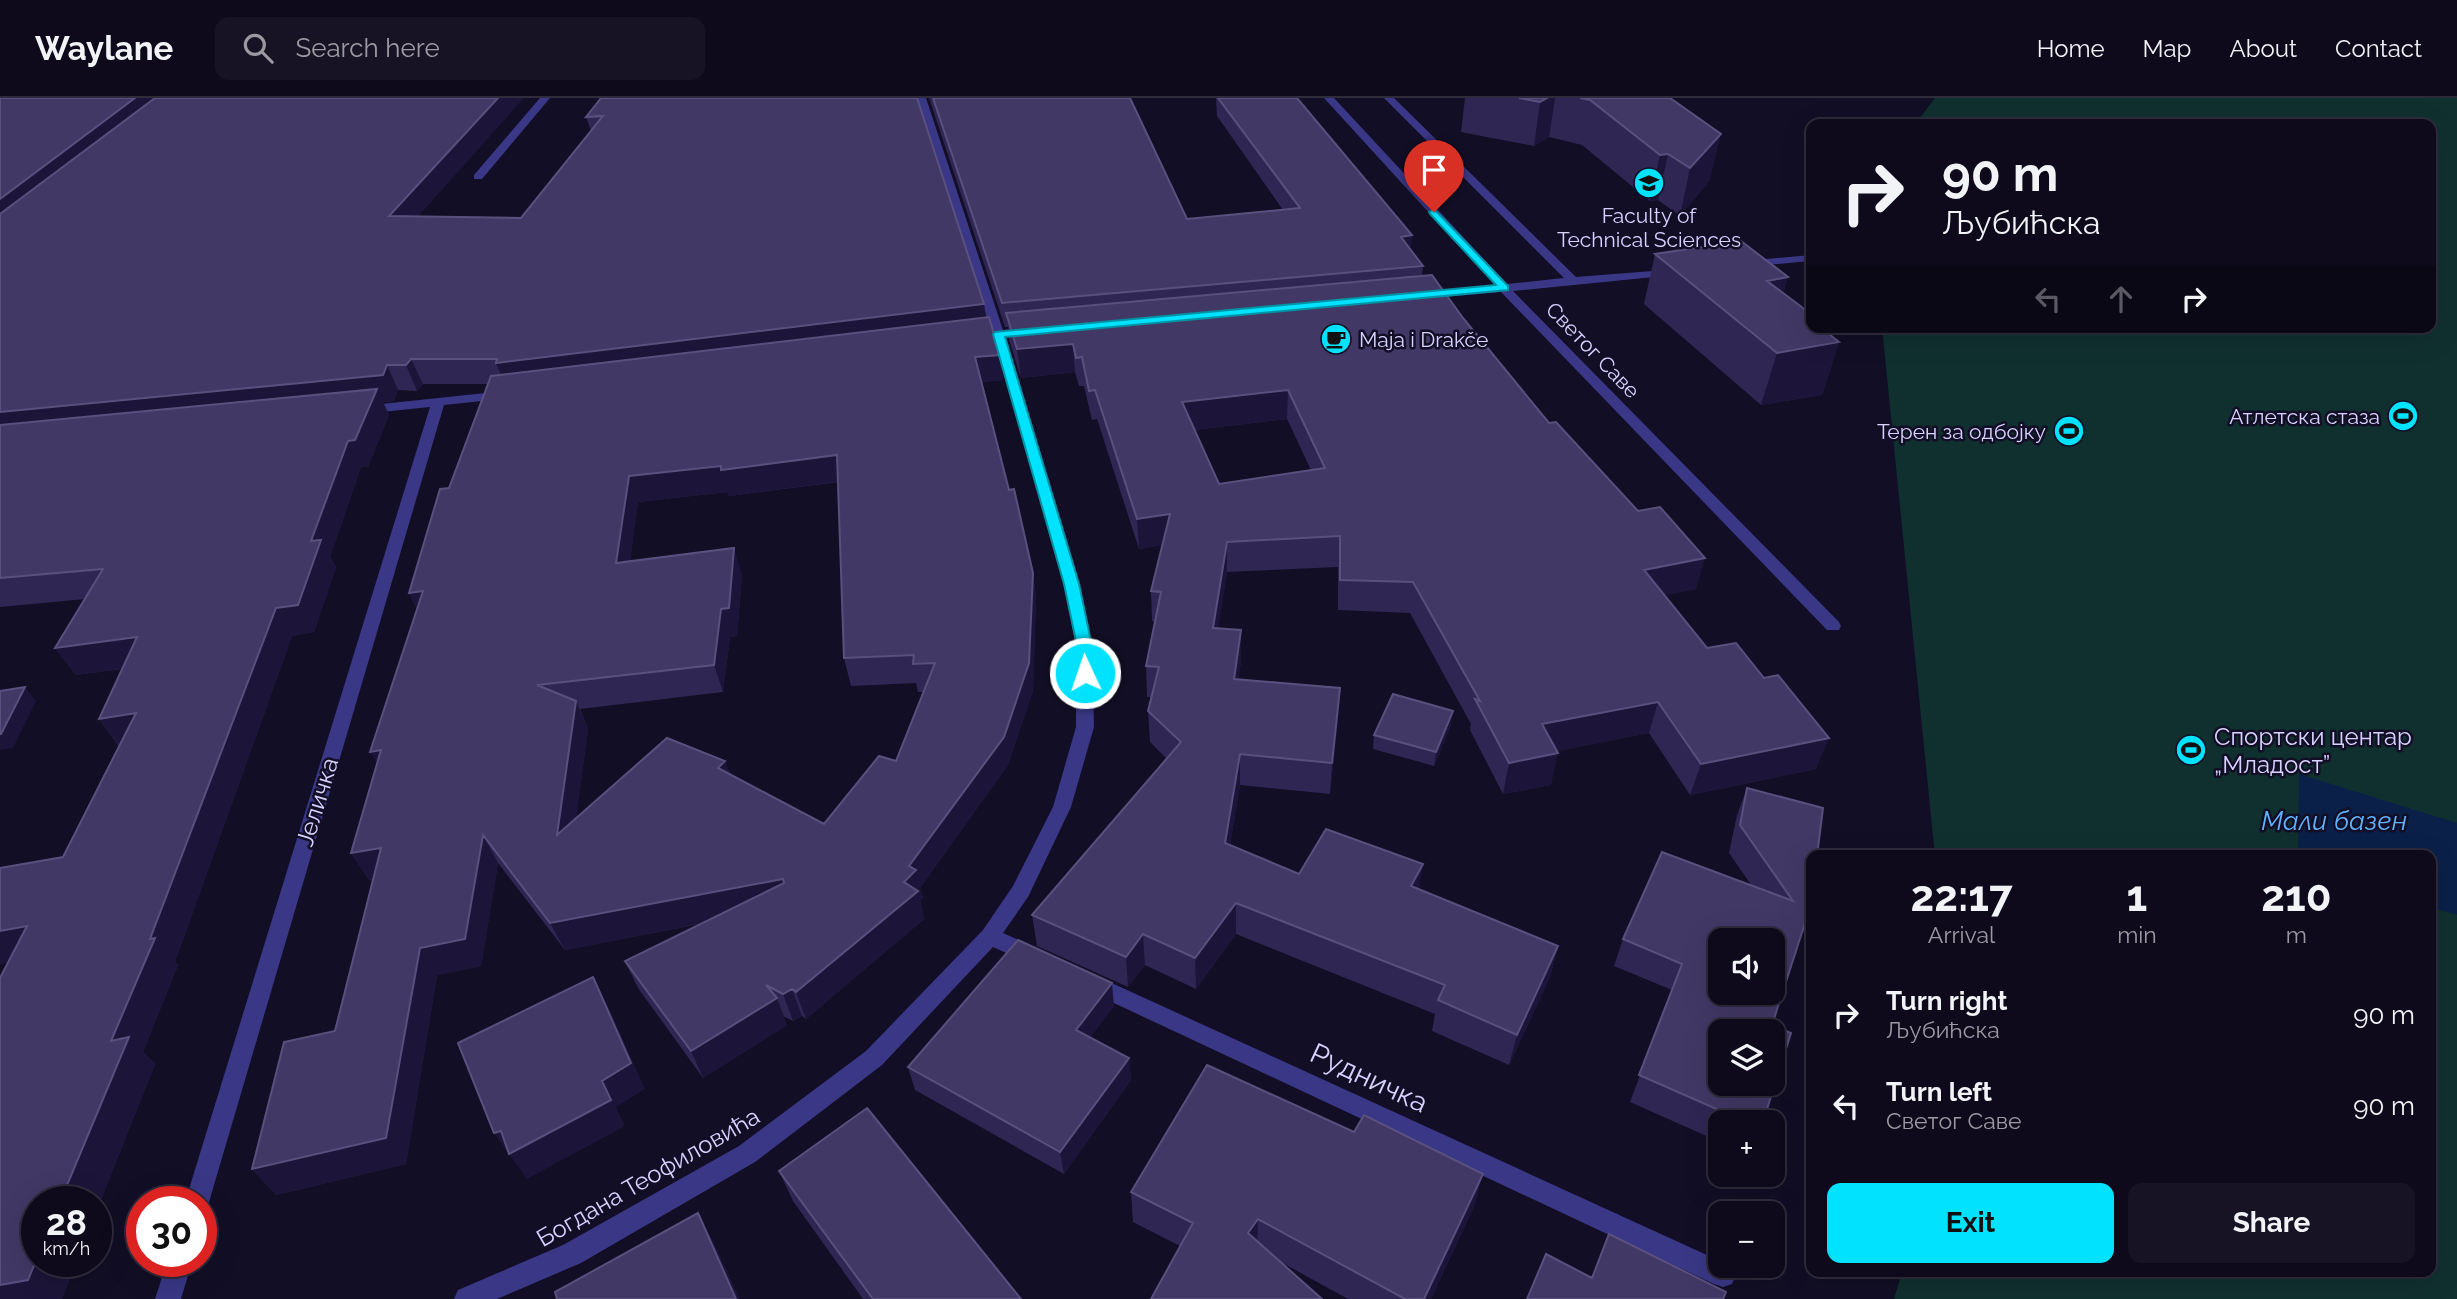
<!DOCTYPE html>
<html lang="en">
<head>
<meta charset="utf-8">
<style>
  :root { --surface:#0e0a1c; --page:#171325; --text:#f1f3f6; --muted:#9b9aa3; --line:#2e2b3b; --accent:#00e2fd }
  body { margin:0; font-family:Raleway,sans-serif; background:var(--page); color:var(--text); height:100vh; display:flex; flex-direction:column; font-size:26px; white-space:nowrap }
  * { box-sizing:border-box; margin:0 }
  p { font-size:23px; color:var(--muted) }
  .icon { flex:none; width:38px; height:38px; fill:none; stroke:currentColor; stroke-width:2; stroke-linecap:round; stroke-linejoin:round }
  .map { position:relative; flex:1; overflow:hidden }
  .side { position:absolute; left:1806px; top:752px; width:630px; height:427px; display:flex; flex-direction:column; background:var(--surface); border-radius:14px; box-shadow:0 7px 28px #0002,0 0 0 2px var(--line) }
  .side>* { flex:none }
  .top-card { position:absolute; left:1806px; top:21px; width:630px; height:214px; border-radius:14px; box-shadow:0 7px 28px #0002,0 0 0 2px var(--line); background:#0e0a1c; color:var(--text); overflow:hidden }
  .buttons { position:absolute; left:1708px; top:830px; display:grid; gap:14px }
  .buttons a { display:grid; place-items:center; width:77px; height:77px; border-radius:14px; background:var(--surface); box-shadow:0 7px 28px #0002,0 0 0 2px var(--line); font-size:35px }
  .speed { position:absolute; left:21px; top:1088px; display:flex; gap:14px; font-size:35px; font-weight:700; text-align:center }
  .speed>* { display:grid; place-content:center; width:91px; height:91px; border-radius:50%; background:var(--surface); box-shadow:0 7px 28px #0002,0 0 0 2px var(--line); line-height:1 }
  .speed small { font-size:18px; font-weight:400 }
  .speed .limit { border:10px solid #d22; background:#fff; color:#111 }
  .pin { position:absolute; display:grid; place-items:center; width:60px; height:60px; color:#fff; margin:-72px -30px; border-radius:50% 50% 50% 0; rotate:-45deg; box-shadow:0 0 7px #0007 }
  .pin .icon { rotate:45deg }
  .me { position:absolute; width:77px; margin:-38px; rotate:357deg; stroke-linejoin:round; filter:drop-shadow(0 0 5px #0008) }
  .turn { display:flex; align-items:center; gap:24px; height:147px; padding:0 21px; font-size:32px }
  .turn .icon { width:91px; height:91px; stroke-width:2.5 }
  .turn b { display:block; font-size:49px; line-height:60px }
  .lanes { display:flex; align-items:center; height:66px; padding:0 21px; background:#0003; justify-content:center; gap:35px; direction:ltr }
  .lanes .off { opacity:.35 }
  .eta { display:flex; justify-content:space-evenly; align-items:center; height:119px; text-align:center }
  .eta b { font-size:42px; font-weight:700; line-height:49px }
  .action { display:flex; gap:14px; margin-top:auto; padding:14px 21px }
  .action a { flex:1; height:80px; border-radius:14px; background:var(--accent); color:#111; font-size:28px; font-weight:700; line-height:80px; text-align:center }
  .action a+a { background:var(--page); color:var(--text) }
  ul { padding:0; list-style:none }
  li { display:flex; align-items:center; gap:21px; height:91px; padding:0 21px }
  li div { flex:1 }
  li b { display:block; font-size:26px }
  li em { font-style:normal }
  header { display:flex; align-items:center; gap:42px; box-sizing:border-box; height:98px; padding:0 35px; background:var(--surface); border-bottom:2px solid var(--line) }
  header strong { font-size:33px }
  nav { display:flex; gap:38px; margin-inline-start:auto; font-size:24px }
  .search { width:490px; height:63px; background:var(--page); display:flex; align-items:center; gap:18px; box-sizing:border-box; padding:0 24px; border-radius:14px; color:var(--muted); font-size:26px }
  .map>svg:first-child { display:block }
</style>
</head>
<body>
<header>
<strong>Waylane</strong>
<div class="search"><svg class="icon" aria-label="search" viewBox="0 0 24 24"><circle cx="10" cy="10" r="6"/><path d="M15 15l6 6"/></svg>Search here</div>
<nav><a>Home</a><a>Map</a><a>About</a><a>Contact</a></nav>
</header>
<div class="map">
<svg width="2457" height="1201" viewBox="0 0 2457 1201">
  <rect width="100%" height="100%" fill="#120e25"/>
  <path fill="#10302f" d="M1935,0H2457V1201H1894L1902,1174H2431V758H1935L1882,229H2431V26H1915Z"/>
  <path fill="#0a2048" d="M2299,676L2457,725V817L2431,809V758H2298Z"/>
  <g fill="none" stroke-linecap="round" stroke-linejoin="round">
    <path fill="#3a3786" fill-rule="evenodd" d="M540,0H550L482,81H474V77Z
      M916,0H926L1003,232L1029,229L1035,233L1029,237L1006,239L1080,486L1092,548L1094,629L1071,709L1028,799L1003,835L1038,851L1041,857L1038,863L1031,866L993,849L882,967L755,1064L581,1165L497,1201H454L458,1192L563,1147L739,1048L866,953L983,832L1013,788L1053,709L1076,629V548L1064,486L994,240L970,243L964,239L970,235L991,233Z
      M1324,0H1334L1507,186L1564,180L1384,0H1394L1576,179L1678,171L1680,173L1674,177L1513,193L1839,524L1841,528L1839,532H1827L1501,194L1419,201L1417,198L1423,194L1495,187Z
      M1811,157V163L1744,169L1738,166L1744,163Z
      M505,293L510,294V300L444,307L209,1104L206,1112L201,1114V1104H185L430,309L362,316L355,312L362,308Z
      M1092,876L1720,1163V1167L1732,1168L1736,1177L1732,1186L1723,1189L1714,1186L1084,891L1081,885L1084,879Z
      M167,1164H192L181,1201H155Z"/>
  </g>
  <path fill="#302654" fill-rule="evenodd" d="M0,0L419,118L521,120L591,33L586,19L601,0L986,220L1000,257L1003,282L982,284L1009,392L1033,475L1036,502L1033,593L1008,667L920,790L923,800L920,802L924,821L806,921L802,918L793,923L783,918L787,927L703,980L638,890L625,863L700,826L565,852L498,765L481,868L437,877L406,1066L276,1097L252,1071L335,933L373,782H369L351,755L377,665L417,511L409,495L488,286H423L417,293L398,292L394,303L383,304L389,317L368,369H361L330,459L336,469L314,534L292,538L175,864L178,867L143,954L155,966L96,1114V1104L76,1164L62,1201H0L8,864L0,866V770L63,759L119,648L99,621L122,571L76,577L55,550L85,501L0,509ZM838,384L844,560L851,588L916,585L918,594H924L896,663L824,726L730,676L725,663L576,719L588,631L580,611L723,594L730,539L737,538L742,477L630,463L638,404L727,394L729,398Z
    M929,0H1130L1187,121L1283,112L1217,18L1216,0H1297L1412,137L1410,151L1423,168L1422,178L1463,220L1549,325L1696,491L1664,497L1707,550L1816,671L1690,697L1649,635L1557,653L1551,687L1503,696L1470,632L1471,626L1410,515L1338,512V469L1227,474L1218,530L1241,532V563L1238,581L1338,621L1330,696L1240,687L1230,747L1299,776L1419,792L1558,848L1550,879L1509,967L1432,933L1435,916L1236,836L1196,891L1145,867L1128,889L1037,848L1032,817L1167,661L1150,644L1148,613L1152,599H1147L1146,568L1155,524L1152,523L1151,493L1162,447L1139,451L1097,321L1092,322L1084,288H1079L1075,274L1021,280L1009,242L1008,229H1005ZM1287,321L1311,372L1219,386L1194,332Z
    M1465,0H1670L1710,82L1680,118L1658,102L1650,103L1582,47L1549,39L1534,48L1461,34Z
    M1655,156L1788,179L1783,195L1824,233L1839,244L1822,297L1761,307L1644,206Z
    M1451,627L1434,668L1373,651L1374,637Z
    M1747,690L1808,825L1798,845L1772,927L1763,1024H1720V1044L1630,1004L1672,892L1614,868L1623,841L1752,788L1729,755L1737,717Z
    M1114,908L1090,939L1129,960L1131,982L1064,1076L915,992L908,969Z
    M779,1073L1021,1201H863L793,1103Z
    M1131,1094L1475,1106L1431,1201H1348L1279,1163L1180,1148L1133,1124Z"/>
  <path fill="#1c1539" d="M135,0H173L0,135V101Z
    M498,0H524L398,141L389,118Z
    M1547,0H1555L1549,39L1534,48L1540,4Z
    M1721,36L1710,82L1680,118L1690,70Z
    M1668,56L1658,102L1650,103L1660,57Z
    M1412,137L1410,161L1401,139Z
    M1788,179L1773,230L1767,183Z
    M984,206L988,231L506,290L496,265Z
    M1818,229H1826L1820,247L1839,244L1822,297L1761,307L1777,255Z
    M1073,246L1075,274L1021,280L1017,251Z
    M1000,257L1003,282L979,284L975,259Z
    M411,261L423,286L417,293L406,267Z
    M387,267L398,292L394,303L383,304L389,317L368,369H361L330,459L336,469L314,534L292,538L175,864L178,867L143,954L155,966L96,1114V1104H60L111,943L276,510L311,443L348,343L0,342V314Z
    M1288,292L1287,321L1183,333L1182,304Z
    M837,357L842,383L729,398L727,394L638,404L626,492L616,465L629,378L721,368Z
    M1170,416L1171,446L1139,451L1137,421Z
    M1227,444V474L1214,561L1213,530Z
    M734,450L742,477L737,538L730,539L723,594L714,567L721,511Z
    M1705,460L1696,491L1636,503L1644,472Z
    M1033,475L1036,502L1033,593L1008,667L920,790L923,800L920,802L924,821L806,921L796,894L904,784L909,768Z
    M423,493V522L409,495Z
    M1241,532V563L1234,612V581Z
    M137,539L156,566L76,577L55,550Z
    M25,589L36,603L13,650L0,652V636Z
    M1340,590L1338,621L1330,696L1332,665Z
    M576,603L588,631L571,764L557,737Z
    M1658,604L1649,635L1535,658L1542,626Z
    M1453,613L1451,627L1434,668L1436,654Z
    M136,615L120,648L99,621Z
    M1829,640L1816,671L1690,697L1701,666Z
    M381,652L387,681L370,654Z
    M1558,655L1551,687L1503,696L1509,665Z
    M1240,656V687L1225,776V745Z
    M725,663L735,691L718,670Z
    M483,737L498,765L481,868L437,877L406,1066L276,1097L252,1071L420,850Z
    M381,750L398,778L369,782L351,755Z
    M1423,766L1418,797L1411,788Z
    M783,781L792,808L565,852L550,825Z
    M1236,805V836L1196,891L1195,860Z
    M27,828L53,856L0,866V833Z
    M1143,836L1145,867L1128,889L1126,859Z
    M1558,848L1550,879L1509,967L1517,937Z
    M593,879L607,906L645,991L616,1009L625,1028L527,1081L494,1035L602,983Z
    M1112,885L1114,908L1079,955L1076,932Z
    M792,891L802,918L793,923L783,896Z
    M777,900L787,927L703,980L691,953Z
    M1129,960L1131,982L1064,1076L1060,1054Z
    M1483,1076L1475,1106L1431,1201H1424Z
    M698,1115L716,1149L740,1201H736Z
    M1258,1121L1257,1151L1248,1135Z
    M37,1160V1164H76L62,1201H0V1187Z"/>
  <path fill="#423866" stroke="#59507e" stroke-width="2" fill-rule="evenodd" d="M0,0H135L0,101Z
    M155,0H498L389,118L521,120L603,18L586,19L601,0H917L984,206L496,265L497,261H411L406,267H387L383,277L0,314V116Z
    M933,0H1130L1187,121L1300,110L1218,0H1297L1412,137L1401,139L1423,168L1002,205Z
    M1519,0H1547L1540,4Z
    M1580,0H1670L1721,36L1690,70L1668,56L1660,57L1590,2Z
    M1741,143L1788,179L1767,183L1811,216V229H1820L1839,244L1777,255L1655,156Z
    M1432,177L1463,220L1549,325L1556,324L1638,413L1660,409L1705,460L1644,472L1707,550L1736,545L1764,580L1778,577L1829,640L1701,666L1658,604L1542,626L1558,655L1509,665L1475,601L1480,603L1413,484L1340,482V438L1227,444L1213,530L1241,532L1234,581L1340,590L1332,665L1240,656L1225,745L1299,776L1326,731L1423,766L1411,788L1558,848L1517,937L1438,902L1445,887L1236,805L1195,860L1143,836L1126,859L1032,817L1181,644L1148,613L1159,569L1146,568L1161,494L1151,493L1170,416L1137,421L1095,292L1089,293L1082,259L1076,260L1073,246L1017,251L1006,215ZM1288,292L1325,370L1219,386L1182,304Z
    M989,219L1000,257L975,259L1009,392L1014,391L1033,475L1029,565L1004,639L909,768L916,772L904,784L918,793L796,894L792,891L783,896L766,887L777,900L691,953L625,863L784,785L783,781L550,825L483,737L465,841L420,850L386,1040L252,1071L284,944L335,933L381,750L351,755L381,652L370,654L423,493L409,495L440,391L449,390L491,278ZM837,357L844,560L914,557L913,566L935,565L896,663L879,658L824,726L718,670L725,663L667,640L557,737L576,603L537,587L714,567L721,511L729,510L734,450L616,465L629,378L721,368V372Z
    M377,291L355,342L348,343L311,443L321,442L298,507L276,510L150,841L155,840L111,943L129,939L60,1104H37V1160L28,1182L0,1187V880L27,828L0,833V770L63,759L136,615L99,621L137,539L55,550L103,471L0,480V327Z
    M25,589L1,636H0V593Z
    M1393,596L1453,613L1436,654L1374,637Z
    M1747,690L1823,710L1817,758H1811V799L1808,825L1806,822L1772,927L1791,935L1763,1024H1746L1639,977L1682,866L1623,841L1662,754L1793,803L1740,727ZM1720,842H1773V894H1720ZM1720,933H1773V985H1720Z
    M1018,842L1112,885L1076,932L1129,960L1060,1054L908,969Z
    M593,879L631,965L602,983L611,1002L509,1056L501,1033L494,1035L458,945Z
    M1207,967L1354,1034L1364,1017L1483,1076L1424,1201H1405L1258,1121L1248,1135L1322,1201H1151L1193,1125L1131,1094Z
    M867,1010L1021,1201H873L779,1073Z
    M698,1115L736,1201H557L555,1194Z
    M1609,1136L1726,1194L1723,1201H1527L1546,1156L1592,1180Z"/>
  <path fill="#00e2fd" stroke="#0093a4" stroke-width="2" d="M1434,111L1508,188V192L1005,239L1079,486L1092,548V575L1090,579H1079L1077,548L1064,486L993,236L995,234L1496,187L1430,116L1429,114Z"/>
  <defs>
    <g id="university-disc" transform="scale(1.575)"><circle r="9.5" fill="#00e2fd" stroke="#120e25"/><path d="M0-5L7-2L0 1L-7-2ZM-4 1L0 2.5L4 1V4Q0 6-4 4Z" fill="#111"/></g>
    <g id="cafe-disc" transform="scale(1.575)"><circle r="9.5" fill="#00e2fd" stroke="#120e25"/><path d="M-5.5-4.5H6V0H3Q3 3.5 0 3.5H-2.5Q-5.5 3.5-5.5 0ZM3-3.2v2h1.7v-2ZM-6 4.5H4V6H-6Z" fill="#111"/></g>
    <g id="stadium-disc" transform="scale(1.575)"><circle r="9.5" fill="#00e2fd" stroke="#120e25"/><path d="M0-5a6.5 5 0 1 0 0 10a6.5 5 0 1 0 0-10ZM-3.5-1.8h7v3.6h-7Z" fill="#111"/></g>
  </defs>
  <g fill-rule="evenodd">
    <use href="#university-disc" x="1649" y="85"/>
    <use href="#cafe-disc" x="1336" y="241"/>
    <use href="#stadium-disc" x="2403" y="318"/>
    <use href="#stadium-disc" x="2069" y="333"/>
    <use href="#stadium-disc" x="2191" y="652"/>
  </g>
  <g text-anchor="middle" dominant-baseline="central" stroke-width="5" stroke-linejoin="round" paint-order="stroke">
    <g font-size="21" fill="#d7d2ff" stroke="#120e25" text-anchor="end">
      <text x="1649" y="117" text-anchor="middle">Faculty of<tspan x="1649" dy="24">Technical Sciences</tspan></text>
      <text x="1359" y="241" text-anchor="start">Maja i Drakče</text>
      <text x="2380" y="318">Атлетска стаза</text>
      <text x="2046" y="333">Терен за одбојку</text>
    </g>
    <g font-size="21" fill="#d7d2ff" stroke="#120e25">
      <text transform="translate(1593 252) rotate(46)">Светог Саве</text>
    </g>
    <g font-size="24" fill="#d7d2ff" stroke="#120e25" text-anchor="start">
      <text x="2214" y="638">Спортски центар<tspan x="2214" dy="28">„Младост”</tspan></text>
    </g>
    <g font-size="24" fill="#d7d2ff" stroke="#120e25">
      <text transform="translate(317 704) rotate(-73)">Јеличка</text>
      <text transform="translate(648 1079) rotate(-30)">Богдана Теофиловића</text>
    </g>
    <g font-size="26" font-style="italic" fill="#60b4ff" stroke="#120e25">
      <text x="2334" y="723">Мали базен</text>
    </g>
    <g font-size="28" fill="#d7d2ff" stroke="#120e25">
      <text transform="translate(1369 980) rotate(25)">Рудничка</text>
    </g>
  </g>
</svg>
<div class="buttons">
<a><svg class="icon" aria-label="sound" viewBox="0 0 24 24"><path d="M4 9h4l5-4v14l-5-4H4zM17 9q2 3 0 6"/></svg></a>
<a><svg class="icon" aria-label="layers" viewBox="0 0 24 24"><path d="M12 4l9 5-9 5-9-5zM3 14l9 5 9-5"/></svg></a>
<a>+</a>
<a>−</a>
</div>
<div class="speed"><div>28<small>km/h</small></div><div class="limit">30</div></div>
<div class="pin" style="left:1434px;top:114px;background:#d93025"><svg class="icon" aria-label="arrive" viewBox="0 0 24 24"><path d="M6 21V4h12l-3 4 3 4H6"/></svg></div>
<svg class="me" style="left:1085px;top:575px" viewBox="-20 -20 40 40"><circle r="17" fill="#00e2fd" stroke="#fff" stroke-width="3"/><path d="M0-11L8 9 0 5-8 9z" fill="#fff"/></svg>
<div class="top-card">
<div class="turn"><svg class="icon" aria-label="right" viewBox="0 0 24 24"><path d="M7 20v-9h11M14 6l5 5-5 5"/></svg><div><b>90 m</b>Љубићска</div></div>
<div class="lanes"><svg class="icon off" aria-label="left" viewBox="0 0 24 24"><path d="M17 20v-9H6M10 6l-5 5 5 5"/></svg><svg class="icon off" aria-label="ahead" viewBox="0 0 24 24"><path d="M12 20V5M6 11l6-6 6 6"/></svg><svg class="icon" aria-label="right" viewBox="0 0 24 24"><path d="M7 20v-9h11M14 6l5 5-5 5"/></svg></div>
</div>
<section class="side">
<div class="eta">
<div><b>22:17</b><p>Arrival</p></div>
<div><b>1</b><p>min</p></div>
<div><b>210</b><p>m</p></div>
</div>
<ul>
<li><svg class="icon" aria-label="right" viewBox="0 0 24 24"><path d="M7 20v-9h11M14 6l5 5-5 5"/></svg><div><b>Turn right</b><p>Љубићска</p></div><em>90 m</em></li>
<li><svg class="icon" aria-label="left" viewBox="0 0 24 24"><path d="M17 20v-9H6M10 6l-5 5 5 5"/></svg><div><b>Turn left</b><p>Светог Саве</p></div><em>90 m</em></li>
</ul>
<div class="action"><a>Exit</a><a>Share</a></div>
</section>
</div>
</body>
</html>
